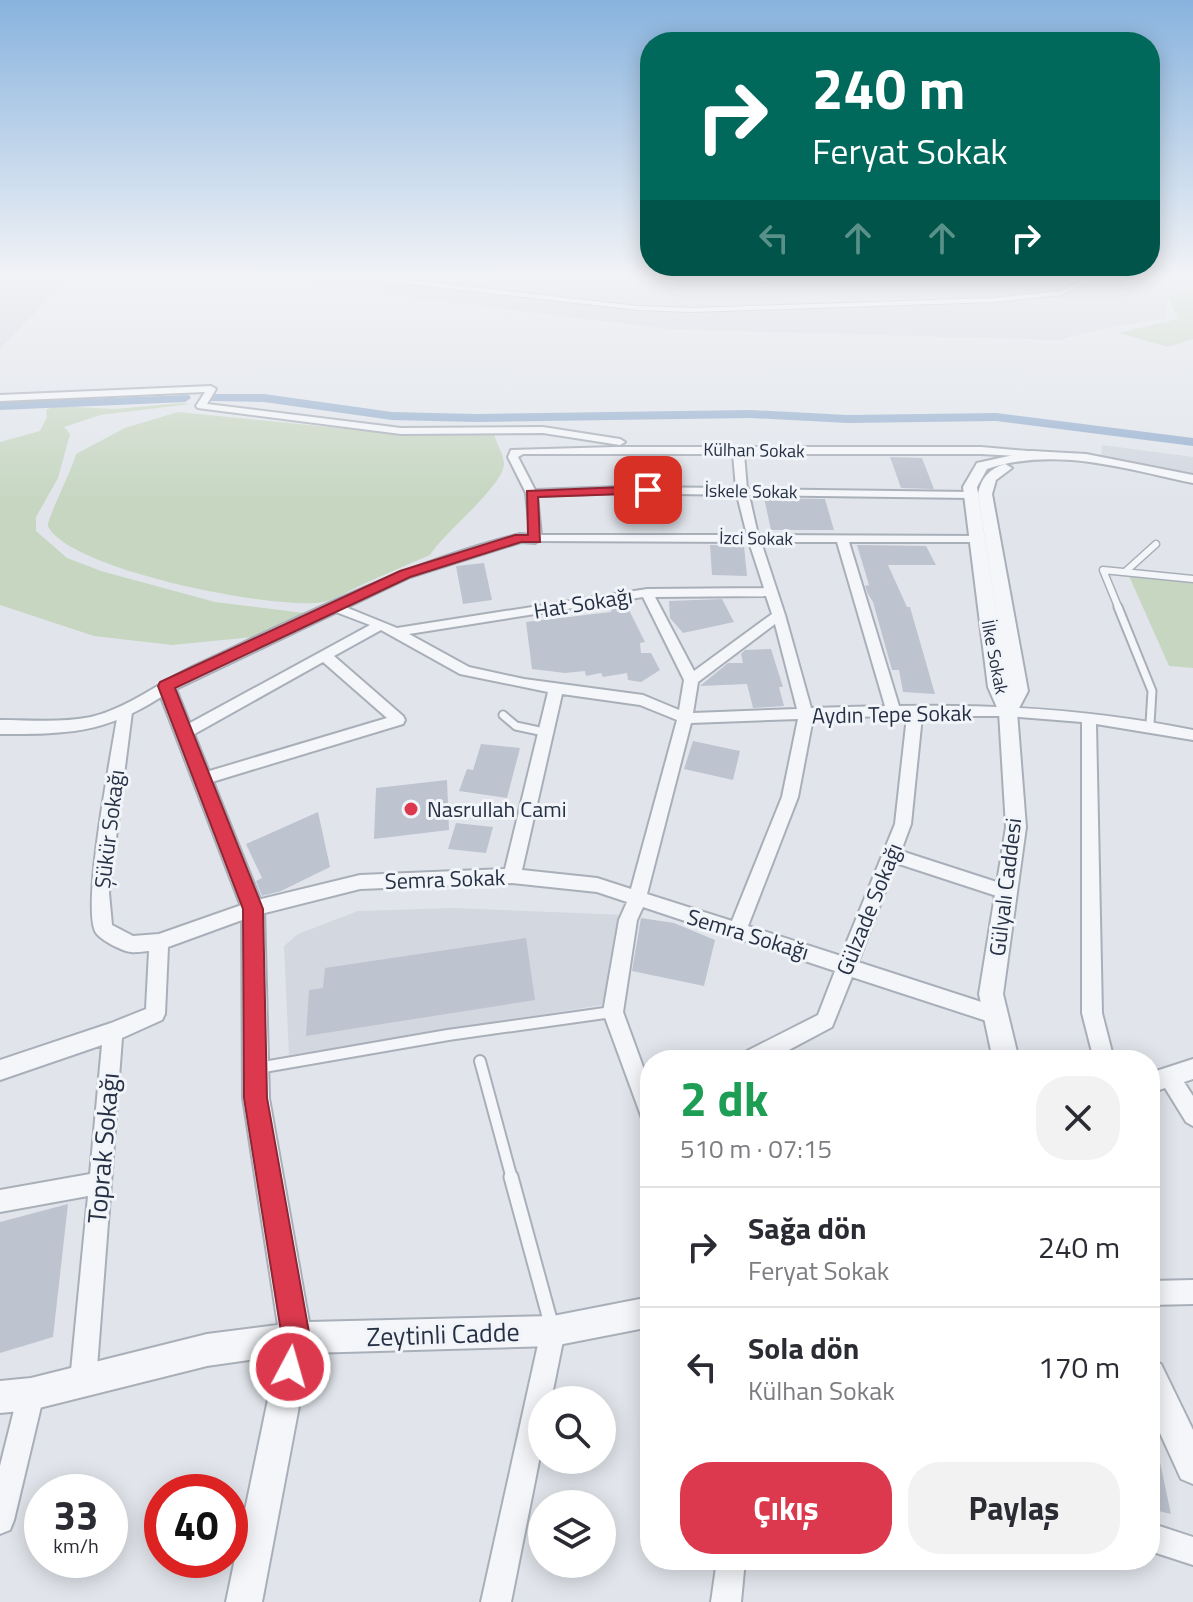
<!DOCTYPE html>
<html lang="tr">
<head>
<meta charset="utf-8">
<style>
  :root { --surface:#fff; --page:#f2f2f3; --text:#2b2b33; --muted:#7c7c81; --line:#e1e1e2; --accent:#dd394e }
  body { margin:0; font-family:"Titillium Web",sans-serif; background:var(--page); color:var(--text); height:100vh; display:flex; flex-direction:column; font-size:30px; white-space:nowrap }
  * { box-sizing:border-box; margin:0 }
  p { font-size:26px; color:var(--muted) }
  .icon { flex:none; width:44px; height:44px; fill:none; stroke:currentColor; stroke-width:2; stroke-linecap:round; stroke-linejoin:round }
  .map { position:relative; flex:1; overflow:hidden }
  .drawer { position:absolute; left:640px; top:1050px; width:520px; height:520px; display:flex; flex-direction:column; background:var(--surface); border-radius:32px; box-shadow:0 4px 20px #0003 }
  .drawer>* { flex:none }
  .hud { position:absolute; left:640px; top:32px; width:520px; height:244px; border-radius:32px; box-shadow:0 4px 20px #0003; background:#00695c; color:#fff; overflow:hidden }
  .controls { position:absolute; left:528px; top:1386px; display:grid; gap:16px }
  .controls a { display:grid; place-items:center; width:88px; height:88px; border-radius:50%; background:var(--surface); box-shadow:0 4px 20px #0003; font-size:40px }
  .speed { position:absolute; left:24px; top:1474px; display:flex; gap:16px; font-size:40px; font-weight:700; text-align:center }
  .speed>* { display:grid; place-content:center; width:104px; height:104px; border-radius:50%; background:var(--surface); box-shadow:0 4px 20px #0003; line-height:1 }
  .speed small { font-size:20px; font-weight:400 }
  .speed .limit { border:12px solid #d22; background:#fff; color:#111 }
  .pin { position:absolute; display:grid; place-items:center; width:68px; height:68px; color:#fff; margin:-34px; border-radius:16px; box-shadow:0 4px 12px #0006 }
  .me { position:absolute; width:88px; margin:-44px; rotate:6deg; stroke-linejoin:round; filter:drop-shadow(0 0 6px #0008) }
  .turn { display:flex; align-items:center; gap:28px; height:168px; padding:0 40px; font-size:36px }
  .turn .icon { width:104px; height:104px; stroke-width:2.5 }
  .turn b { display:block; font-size:56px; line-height:68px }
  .lanes { display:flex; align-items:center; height:76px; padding:0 40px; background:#0003; justify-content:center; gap:40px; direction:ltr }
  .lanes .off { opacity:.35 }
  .round { display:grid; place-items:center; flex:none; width:84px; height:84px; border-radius:32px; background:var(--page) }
  .head { display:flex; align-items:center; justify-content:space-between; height:136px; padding:0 40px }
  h1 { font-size:48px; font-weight:700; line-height:60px; color:#1e9e55 }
  .action { display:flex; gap:16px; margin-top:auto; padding:16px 40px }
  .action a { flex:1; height:92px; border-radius:32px; background:var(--accent); color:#fff; font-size:32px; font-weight:700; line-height:92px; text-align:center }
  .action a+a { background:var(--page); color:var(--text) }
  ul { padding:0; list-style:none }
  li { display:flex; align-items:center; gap:24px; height:120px; padding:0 40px; border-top:2px solid var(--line) }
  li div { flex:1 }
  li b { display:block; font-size:30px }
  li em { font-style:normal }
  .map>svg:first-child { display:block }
</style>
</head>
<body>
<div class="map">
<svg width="1193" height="1602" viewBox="0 0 1193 1602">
  <rect width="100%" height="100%" fill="#e1e5eb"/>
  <path fill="#d2d7e0" d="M0,277H69L0,349Z
    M248,277H1193V287L1168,298L1165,318L1098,330L1059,340L668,329Z
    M1102,445L1193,457V475L1101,458Z
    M454,908L625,915L602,1005L289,1055L284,946L298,934L358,911Z"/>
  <path fill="#c6d6c1" d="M1193,287V339L1168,347L1119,333L1178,319L1168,298Z
    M182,403L190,404L100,415L64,427L70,434L58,478L36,517V531L67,558L101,571L215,602L304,613L253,637L172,645L94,636L0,605V442L40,431L47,417L46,410L54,406L116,409Z
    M178,412L358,430L494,433C496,444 503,452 504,463C505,485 445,531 430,555C406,565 381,576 357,587C347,592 336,599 324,602C278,611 68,570 48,526C46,521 73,468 76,454L125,428Z
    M1129,576L1193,582V668L1169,666Z"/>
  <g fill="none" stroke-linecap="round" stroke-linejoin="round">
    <path fill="#98b1cf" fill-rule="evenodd" d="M208,394H264L392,412L477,414L750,410L848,415L996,413L1193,438V446L996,421L848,423L750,418L477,422L392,420L264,402L212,401L206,397Z
      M189,395L191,398L185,402L0,410V402Z"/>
  </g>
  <path fill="#bdc3cf" d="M890,457L922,458L934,489L901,488Z
    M764,498L825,499L834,530H771Z
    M710,545L744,546L747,576L712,575Z
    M857,545L926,546L936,565H888L907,607H910L935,694L903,692L899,670H892L873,602L868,594L865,586L869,585Z
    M484,563L492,600L463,604L456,566Z
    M722,599L734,622L683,633L670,618L669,601Z
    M627,606L645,642L640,643L641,653H651L660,670L641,682L628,680L627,673L603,677L601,673L586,676L585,671L565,673L532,669L526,622L611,612V609Z
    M771,649L783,687H779L784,706L753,708L747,684L700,686L728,663H743L741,654L745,650Z
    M693,741L740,751L733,780L684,769Z
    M481,744L520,748L507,798L459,791L467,769L473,770Z
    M447,780L449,830L374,839L376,788Z
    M318,812L330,867L281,891L262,896L256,881L262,878L246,844Z
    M456,823L493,827L486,853L448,849Z
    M641,918L674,923L715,940L704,986L632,971Z
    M526,938L535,1000L306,1036L309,990L323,988L325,968Z
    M68,1204L53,1337L0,1353V1222Z
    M1157,1448L1171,1514L1150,1509V1449Z"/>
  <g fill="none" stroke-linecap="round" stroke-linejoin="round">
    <g stroke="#a9afb9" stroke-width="6">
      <path id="service-far4" d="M365,277L638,308L692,310L994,300L1061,293L1093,277"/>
    </g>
    <g stroke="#a9afb9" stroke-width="9">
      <path id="service-far3" d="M1125,572L1156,544
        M1119,609L1103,570L1193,579"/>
    </g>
    <g stroke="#a9afb9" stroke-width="11">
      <path id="service-far2" d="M1118,607L1152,691L1150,724
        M503,715L516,726L544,732"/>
    </g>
    <g stroke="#a9afb9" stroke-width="14">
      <path id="service-far1" d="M480,1061L512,1179
        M258,1068L448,1035L612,1012"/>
    </g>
    <g stroke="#a9afb9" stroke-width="17">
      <path id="service" d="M511,1177L552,1327"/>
    </g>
    <g stroke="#a9afb9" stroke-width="4">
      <path id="minor" d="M211,386L216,389L207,404L401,428L543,427L620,439L625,442L620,445L543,433L401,434L198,408L196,406L205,392L0,401V395Z
        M615,447H981L1040,452V456L1036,457L981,454H744L747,489L970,492L976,495L970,498L749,495L758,535L981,536V540L977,542H849L899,706C999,704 1095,710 1193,730V740L1096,724L1102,1013L1114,1060H1094L1082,1013V722L1007,716H922L911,824L901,851L1012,887L1015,892L1012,897L1006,899L896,863L858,962L1003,1009L1006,1015L1003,1021L996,1024L852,977L832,1027L770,1060H740L743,1053L818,1015L835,971L643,907L637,920L623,1012L650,1086V1125L643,1121L603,1012L619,920L627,902L597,892L512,883L360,889L253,916L168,947L165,1014L162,1020L122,1038L96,1381L92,1390L83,1394L74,1390L70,1381L88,1196L0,1212V1190L90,1174L102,1045L0,1080V1060L111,1023L146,1009L149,951C144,951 136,953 131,952C122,951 98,939 95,931C82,901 112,752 118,712L125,707L132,712L109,893L112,925L133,936L159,934L253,901L360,875L505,869L548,692L460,674L381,630L334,656L403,716L405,720L403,724L202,785L196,783L194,779L196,775L387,718L323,662L189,737H179L177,733L179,729L370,625L328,609L327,606L333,602L397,628L647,589L764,588L749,542L531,541L526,493L508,457L511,450ZM733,454L736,488L617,487L535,490L518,457L523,454ZM617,493L737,495L747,535H541L537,496ZM761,542H837L885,706L811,708L785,615ZM766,596L772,614L694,671L655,597ZM643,597L684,680L679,710L643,695L524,679L469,667L409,634ZM775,624L797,709L693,713L698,682ZM562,694L640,705L677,720L631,889L597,878L522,870ZM889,716H907L895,824L841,956L748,926L798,797L813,718ZM798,719L782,797L732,921L647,894L691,723Z
        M1193,1059V1079L1184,1082L1193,1096V1126L1186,1122L1165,1088L1150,1093V1073Z
        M1193,1280V1304L1150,1305V1281Z
        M553,1319L562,1322L565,1331L551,1400H542V1446L511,1602H481L541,1331L544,1322Z
        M31,1381L40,1385L44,1394L14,1520L10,1530L0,1534V1466L18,1394L22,1385Z
        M1150,1523L1193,1537V1565L1150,1551Z
        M717,1560H745L741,1602H711Z"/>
    </g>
    <g stroke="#a9afb9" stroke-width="4">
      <path id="tertiary" d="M1031,451L1086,454L1193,475V483C1126,469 1055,446 987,469L977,487L1009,694L978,494C981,478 989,469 1005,464L1012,468L996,480L992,494L1028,691L1017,712L1026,827L1003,994L1019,1060H993L979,994L1006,827L999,712L988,687L963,487L977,463Z
        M520,534L535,535L542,539L535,543L521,542L410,577L176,689L264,909L269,1098L309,1322L553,1316L650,1297V1327L553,1346L309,1353L262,1602H226L277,1356L207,1366L31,1410L0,1413V1381L31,1378L207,1334L278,1325L243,1098L242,909L161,697C103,734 67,734 0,734V720C30,720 62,723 91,717C128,708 160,682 194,666C301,616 405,563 520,534Z
        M1150,1359L1161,1364L1193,1430V1484L1181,1479L1150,1411Z"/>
    </g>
    <use href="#service-far4" stroke="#f4f6f9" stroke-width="4"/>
    <use href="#service-far3" stroke="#f4f6f9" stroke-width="6"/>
    <use href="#service-far2" stroke="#f4f6f9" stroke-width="7"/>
    <use href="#service-far1" stroke="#f4f6f9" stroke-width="10"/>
    <use href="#service" stroke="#f4f6f9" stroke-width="13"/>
    <use href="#minor" fill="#f4f6f9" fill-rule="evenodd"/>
    <use href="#tertiary" fill="#f4f6f9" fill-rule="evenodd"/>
  </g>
  <linearGradient id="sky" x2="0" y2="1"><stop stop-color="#88b3de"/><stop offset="0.55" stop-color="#f2f3f6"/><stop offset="1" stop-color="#f2f3f6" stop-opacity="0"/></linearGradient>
  <rect width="1193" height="501" fill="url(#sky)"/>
  <path fill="#dd394e" stroke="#902533" stroke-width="2" d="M648,486L653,487V493L538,497L540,542H521L410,577L175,688L263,909L267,1098L310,1338L300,1377L290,1382L280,1377L276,1367L282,1338L244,1098L243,909L158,686L160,682L400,571L515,535H528L527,491Z"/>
  <circle fill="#dd394e" stroke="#f1f4f8" stroke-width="3" cx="411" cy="809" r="8"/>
  <g text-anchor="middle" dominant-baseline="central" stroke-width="6" stroke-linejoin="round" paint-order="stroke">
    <g font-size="18" fill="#273145" stroke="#f1f4f8">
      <text transform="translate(754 450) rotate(1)">Külhan Sokak</text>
      <text transform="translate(751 491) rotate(1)">İskele Sokak</text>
      <text transform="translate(756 538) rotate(1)">İzci Sokak</text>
      <text transform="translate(995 657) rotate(79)">İlke Sokak</text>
    </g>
    <g font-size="22" fill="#273145" stroke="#f1f4f8">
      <text transform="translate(583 603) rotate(-9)">Hat Sokağı</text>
      <text transform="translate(892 714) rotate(-1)">Aydın Tepe Sokak</text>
      <text transform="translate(109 829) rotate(-83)">Şükür Sokağı</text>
      <text transform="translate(445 879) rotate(-2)">Semra Sokak</text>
      <text transform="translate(1005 887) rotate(-83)">Gülyalı Caddesi</text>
      <text transform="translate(869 909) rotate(-68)">Gülzade Sokağı</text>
      <text transform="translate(748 934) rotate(17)">Semra Sokağı</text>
    </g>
    <g font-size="22" fill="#273145" stroke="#f1f4f8" text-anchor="start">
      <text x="427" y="809">Nasrullah Cami</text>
    </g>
    <g font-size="26" fill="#273145" stroke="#f1f4f8">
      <text transform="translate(103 1148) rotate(-85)">Toprak Sokağı</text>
      <text transform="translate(443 1334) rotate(-2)">Zeytinli Cadde</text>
    </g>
  </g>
</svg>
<div class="controls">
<a><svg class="icon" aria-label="search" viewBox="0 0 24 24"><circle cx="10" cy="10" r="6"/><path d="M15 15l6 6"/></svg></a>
<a><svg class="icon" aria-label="layers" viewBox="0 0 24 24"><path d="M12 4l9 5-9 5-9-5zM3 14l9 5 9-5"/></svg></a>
</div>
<div class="speed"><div>33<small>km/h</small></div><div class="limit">40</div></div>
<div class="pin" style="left:648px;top:490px;background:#d93025"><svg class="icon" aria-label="arrive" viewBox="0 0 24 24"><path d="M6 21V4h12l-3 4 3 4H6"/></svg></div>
<svg class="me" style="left:290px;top:1367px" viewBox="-20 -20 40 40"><circle r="17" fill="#dd394e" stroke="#fff" stroke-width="3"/><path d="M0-11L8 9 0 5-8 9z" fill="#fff"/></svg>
<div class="hud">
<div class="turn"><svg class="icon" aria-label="right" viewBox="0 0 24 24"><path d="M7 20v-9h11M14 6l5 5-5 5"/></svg><div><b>240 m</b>Feryat Sokak</div></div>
<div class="lanes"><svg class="icon off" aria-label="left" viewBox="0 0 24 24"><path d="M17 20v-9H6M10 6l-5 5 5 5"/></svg><svg class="icon off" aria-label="ahead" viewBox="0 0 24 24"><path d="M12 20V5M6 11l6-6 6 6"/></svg><svg class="icon off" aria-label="ahead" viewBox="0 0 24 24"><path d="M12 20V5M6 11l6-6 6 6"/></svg><svg class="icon" aria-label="right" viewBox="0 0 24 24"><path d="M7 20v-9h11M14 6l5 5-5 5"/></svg></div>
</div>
<section class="drawer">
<div class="head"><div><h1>2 dk</h1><p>510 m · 07:15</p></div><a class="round"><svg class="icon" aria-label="close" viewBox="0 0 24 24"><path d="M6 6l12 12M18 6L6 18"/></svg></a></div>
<ul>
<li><svg class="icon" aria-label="right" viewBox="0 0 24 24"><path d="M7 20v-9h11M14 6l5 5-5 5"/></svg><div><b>Sağa dön</b><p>Feryat Sokak</p></div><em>240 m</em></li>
<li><svg class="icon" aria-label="left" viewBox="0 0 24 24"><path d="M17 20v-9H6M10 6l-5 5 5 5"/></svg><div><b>Sola dön</b><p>Külhan Sokak</p></div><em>170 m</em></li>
</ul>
<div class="action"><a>Çıkış</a><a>Paylaş</a></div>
</section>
</div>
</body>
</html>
